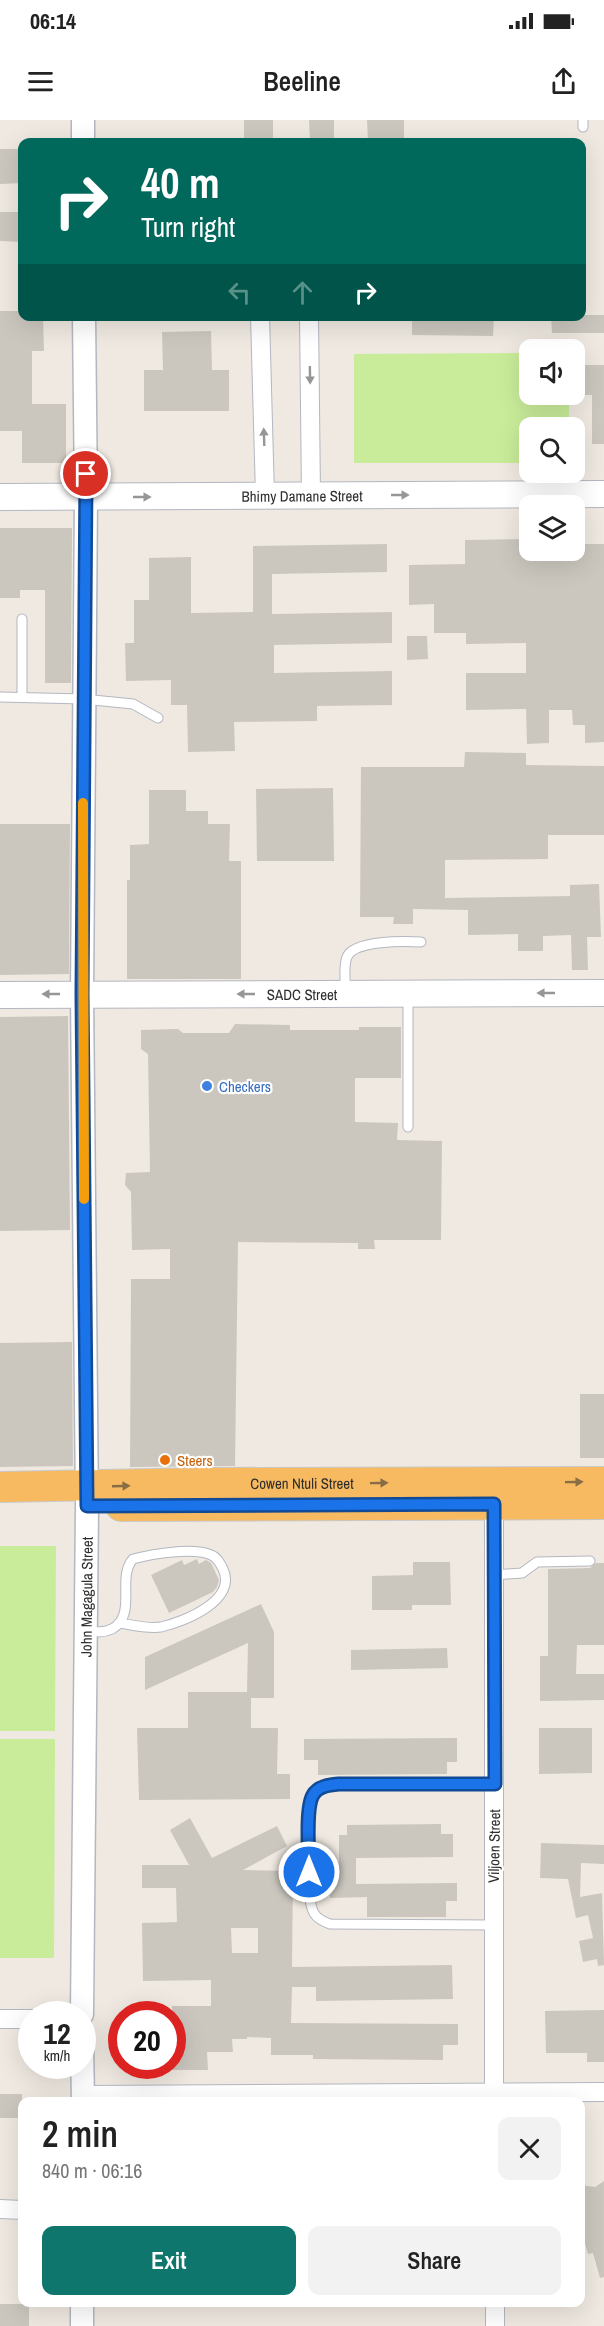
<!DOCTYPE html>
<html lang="en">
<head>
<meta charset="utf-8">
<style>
  :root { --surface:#fff; --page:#f2f2f2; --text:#222; --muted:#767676; --accent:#0f766e }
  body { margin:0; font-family:"Archivo Narrow",sans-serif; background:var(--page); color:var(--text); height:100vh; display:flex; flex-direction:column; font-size:22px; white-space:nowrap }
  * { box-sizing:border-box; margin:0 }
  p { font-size:20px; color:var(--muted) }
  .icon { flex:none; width:33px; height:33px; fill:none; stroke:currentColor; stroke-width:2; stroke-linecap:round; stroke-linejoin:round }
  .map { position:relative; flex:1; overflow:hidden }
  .details { position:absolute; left:18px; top:1977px; width:567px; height:210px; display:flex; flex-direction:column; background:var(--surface); border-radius:12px; box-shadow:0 6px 24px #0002 }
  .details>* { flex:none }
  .banner { position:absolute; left:18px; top:18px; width:568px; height:183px; border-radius:12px; box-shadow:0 6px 24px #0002; background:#00695c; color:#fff; overflow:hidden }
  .tools { position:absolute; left:519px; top:219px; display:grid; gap:12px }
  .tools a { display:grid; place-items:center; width:66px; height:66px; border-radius:12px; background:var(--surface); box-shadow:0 6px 24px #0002; font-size:30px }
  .speed { position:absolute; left:18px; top:1881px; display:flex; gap:12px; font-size:30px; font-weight:700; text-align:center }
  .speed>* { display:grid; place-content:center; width:78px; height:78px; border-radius:50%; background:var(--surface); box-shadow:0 6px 24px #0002; line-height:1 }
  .speed small { font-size:15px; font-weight:400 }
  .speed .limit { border:9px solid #d22; background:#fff; color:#111 }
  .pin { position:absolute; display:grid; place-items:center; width:51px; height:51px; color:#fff; margin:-26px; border:3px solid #fff; border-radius:50%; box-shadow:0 2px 6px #0007 }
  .me { position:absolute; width:66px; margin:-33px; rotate:0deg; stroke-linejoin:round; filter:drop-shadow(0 0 4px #0008) }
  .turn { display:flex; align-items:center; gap:21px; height:126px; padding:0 24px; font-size:27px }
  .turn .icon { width:78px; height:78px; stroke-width:2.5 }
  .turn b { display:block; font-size:42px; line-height:51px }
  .lanes { display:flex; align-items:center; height:57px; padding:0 24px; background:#0003; justify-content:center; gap:30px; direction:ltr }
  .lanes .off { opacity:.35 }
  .round { display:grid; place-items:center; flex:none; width:63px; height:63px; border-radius:12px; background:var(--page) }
  .headline { display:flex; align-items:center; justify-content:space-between; height:102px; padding:0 24px }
  h1 { font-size:36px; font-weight:600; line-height:45px }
  .cta { display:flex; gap:12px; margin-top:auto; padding:12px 24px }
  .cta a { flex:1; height:69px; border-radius:12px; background:var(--accent); color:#fff; font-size:24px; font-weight:600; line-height:69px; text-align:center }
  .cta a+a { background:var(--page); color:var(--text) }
  .status { display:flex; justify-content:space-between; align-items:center; height:42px; padding:0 30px; background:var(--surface); direction:ltr }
  .status svg { height:16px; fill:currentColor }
  header { display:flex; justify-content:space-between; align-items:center; height:78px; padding:0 24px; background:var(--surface); font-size:27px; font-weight:600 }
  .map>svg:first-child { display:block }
</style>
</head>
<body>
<div class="status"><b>06:14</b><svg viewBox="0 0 49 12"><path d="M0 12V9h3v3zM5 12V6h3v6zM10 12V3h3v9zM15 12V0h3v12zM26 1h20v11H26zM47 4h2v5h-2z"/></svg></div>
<header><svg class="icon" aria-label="menu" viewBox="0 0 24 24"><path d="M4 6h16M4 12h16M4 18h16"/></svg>Beeline<svg class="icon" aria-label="share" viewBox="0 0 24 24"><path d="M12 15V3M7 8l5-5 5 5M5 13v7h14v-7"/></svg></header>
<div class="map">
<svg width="604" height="2206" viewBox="0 0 604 2206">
  <rect width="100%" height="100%" fill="#efe9e1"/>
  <path fill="#c9ec9a" d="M529,233L530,274L569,275V307L530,308L529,343H354V234Z
    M0,1426H56L55,1611H0Z
    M0,1619H55L54,1838H0Z"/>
  <path fill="#cbc7bf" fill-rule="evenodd" d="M244,0H273V19H244Z
    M309,0H334V22H310Z
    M367,0H404V22H368Z
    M0,29H22V63L0,64Z
    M0,92H22V122L0,121Z
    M0,191H22V196H43L44,231H32V284H66V343H22V311H0Z
    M582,195H604V213H552L551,196H582Z
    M412,196H494L493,216L412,215Z
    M211,211L212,250H229V291H144V250H163L162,212Z
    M583,245H604V324H592V275H582Z
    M0,408H72L71,563H45V470H20V478H0Z
    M530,419V430H574V424H604V622L585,623V605H573L572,590H549V623L527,624L526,589L466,590V553H526V523L466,524V513H434V484L409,485V445L465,444V420Z
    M387,424V452L272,454V494L392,492V523L274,525V553L392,551V585L317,586V601L234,602L235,631L188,632L187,585H171V560L126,561L125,523H134V480H149V438L191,437V493L253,492V426Z
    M407,516H427L428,539L407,540Z
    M465,632L526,633V645L604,646V715H548V739L445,740V778L570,776V765L599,764L601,817H587L588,850H572L571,815L543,816V831H518V814L468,815V790L413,789V804H393L394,797H360L361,647H464Z
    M333,668L334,741H257L256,669Z
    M149,670H186V691H208V704H230L229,741H241V859H127V760H130V725L149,724Z
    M0,704H70L69,854L0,855Z
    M68,896L70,1110L0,1111V897Z
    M235,904L290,905V910H359V907H401V958H355V1002L398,1003L397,1020L442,1021L441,1120H374L375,1129H358V1123L238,1122L235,1346L130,1347L131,1159H170V1129L132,1130L131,1072L125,1065L126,1053L150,1052L148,934L141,929V910L178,909L183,913H229Z
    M72,1222L73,1346L0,1347V1223Z
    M580,1274H604V1338H580Z
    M197,1439L199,1444L206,1440L211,1443L219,1460L217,1467L213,1472L169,1493L151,1455L182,1440L184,1445Z
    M413,1442H450L451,1485H412V1490H372V1456L413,1455Z
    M596,1443H604V1525H577L576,1554H604V1580L540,1581V1536H548V1449L590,1448Z
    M261,1484L274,1512V1578H251V1608H278L277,1654H290V1679L139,1680L137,1608H188V1572H247L248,1523L145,1570V1537Z
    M447,1528L448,1548L351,1550V1530Z
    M539,1608H592V1653L539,1654Z
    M457,1618V1642H447V1654L318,1655V1640H304V1619Z
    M190,1698L212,1738L277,1706L287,1726L243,1750L293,1751L292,1847L452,1845L453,1879L316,1881V1867H292L291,1903L458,1904V1925H443V1940L313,1939V1935H271V1918L247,1917V1919H232L233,1932H207L208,1950H172V1886H211V1860L143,1861L142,1803L177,1802L176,1768H142V1745H189L170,1710ZM231,1808H258V1833H232Z
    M441,1704V1714H453V1737L356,1738V1764L457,1763V1781H446V1797H367V1777L330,1778V1757H339V1715H347V1705Z
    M541,1723L604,1725V1744L581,1743L580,1777L602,1773L604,1845L598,1846L597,1839L583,1842L579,1821L593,1818L588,1795L576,1798L568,1759L540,1758Z
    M604,1890V1942H587V1933H546L545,1891Z
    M0,1974H22V1998H0Z
    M604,2061V2157L600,2158L593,2133L588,2134L580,2107V2065L595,2067Z
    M0,2184H29V2206H0Z"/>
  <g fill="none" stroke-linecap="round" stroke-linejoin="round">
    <g stroke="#b4b7c1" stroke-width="11">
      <path id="service" d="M583,0V7
        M0,577L83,579L133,584L158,598
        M22,577V499
        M345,871C346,862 343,846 347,837C354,820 405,821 421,822
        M408,1007V876
        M494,1455L522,1453L537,1442L590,1441
        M88,1505L93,1511C100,1513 105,1512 112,1509C138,1494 116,1458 133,1439C152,1434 193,1427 211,1435C217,1437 220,1443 223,1449C238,1480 184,1502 161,1507C148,1509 132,1505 120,1503
        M493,1805L330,1804C313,1798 312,1792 309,1775L310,1685C315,1669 322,1666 339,1664H495"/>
    </g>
    <g stroke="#b4b7c1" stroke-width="20">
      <path id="minor" d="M260,196L265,376
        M309,196L311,376
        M494,1374V1982
        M0,1899H32
        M84,1975L604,1972
        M0,2089L22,2090
        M495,2182V2206"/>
    </g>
    <g stroke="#b4b7c1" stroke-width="25">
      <g id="tertiary">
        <path d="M83,0V22"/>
        <path id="s1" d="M82,1894L87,1386L82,874L86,377L84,196"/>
        <path d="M82,1925L83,1982"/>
        <path d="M82,2182V2206"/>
      </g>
    </g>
    <g stroke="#b4b7c1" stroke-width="28">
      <g id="secondary">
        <path id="s2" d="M0,377L604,374"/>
        <path id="s3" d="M0,875L604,873"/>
      </g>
    </g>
    <g stroke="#c9c9c9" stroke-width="32">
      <g id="trunk">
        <path id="s4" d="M0,1367L205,1363L604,1362"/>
        <path d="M121,1386L604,1384"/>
      </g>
    </g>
    <use href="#service" stroke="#fff" stroke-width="9"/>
    <use href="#minor" stroke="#fff" stroke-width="18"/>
    <use href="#tertiary" stroke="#fff" stroke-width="22"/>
    <use href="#secondary" stroke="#fff" stroke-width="26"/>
    <use href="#trunk" stroke="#f8ba60" stroke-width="30"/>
  </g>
  <defs><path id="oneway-solid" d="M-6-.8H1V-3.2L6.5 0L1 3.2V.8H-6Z" transform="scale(1.5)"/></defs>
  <g fill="#969696">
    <use href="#oneway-solid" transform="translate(310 255) rotate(89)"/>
    <use href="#oneway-solid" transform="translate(264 317) rotate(-92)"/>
    <use href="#oneway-solid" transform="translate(400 375)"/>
    <use href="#oneway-solid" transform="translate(142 377)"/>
    <use href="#oneway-solid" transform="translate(546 873) rotate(180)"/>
    <use href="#oneway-solid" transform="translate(51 874) rotate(180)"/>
    <use href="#oneway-solid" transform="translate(246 874) rotate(180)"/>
  </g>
  <g fill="#896d44">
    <use href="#oneway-solid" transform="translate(574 1362) rotate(-1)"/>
    <use href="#oneway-solid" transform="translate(379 1363) rotate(-1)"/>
    <use href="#oneway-solid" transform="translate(121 1366) rotate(-2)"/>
  </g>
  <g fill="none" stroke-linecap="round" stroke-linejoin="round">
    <g stroke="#114b97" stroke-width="15">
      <path id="route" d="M86,354L82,874L87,1386L494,1384L495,1664H339C329,1665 318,1666 313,1675C305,1688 309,1735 309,1752"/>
    </g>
    <use href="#route" stroke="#1a73e8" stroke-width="10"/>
    <path stroke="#f59e0b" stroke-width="10" d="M83,683L84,1079"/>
  </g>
  <circle fill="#3f7fe0" stroke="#fff" stroke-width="2" cx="207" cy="966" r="6"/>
  <circle fill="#e8710a" stroke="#fff" stroke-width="2" cx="165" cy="1340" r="6"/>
  <g text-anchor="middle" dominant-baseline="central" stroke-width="4.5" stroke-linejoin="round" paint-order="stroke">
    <g font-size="15" fill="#2e2e2e" stroke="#fff">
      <text stroke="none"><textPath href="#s2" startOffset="302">Bhimy Damane Street</textPath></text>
      <text stroke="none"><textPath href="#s3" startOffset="302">SADC Street</textPath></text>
      <text stroke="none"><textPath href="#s4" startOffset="302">Cowen Ntuli Street</textPath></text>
      <text stroke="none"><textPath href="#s1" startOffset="417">John Magagula Street</textPath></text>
      <text transform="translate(494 1726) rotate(-89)">Viljoen Street</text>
    </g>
    <g font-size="15" fill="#366cbe" stroke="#fff" text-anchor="start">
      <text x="219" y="966">Checkers</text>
    </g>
    <g font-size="15" fill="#c56008" stroke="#fff" text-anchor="start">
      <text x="177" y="1340">Steers</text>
    </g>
  </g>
</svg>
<div class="tools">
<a><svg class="icon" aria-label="sound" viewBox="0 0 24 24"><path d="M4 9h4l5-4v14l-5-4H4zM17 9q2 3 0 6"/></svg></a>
<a><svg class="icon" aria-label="search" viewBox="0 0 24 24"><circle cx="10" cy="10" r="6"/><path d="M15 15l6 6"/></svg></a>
<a><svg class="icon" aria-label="layers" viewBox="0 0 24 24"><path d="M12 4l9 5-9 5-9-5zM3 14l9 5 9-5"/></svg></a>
</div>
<div class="speed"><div>12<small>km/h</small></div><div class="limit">20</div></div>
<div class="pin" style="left:86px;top:354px;background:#d93025"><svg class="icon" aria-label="arrive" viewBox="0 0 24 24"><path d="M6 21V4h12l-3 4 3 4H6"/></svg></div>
<svg class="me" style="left:309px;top:1752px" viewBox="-20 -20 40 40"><circle r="17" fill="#1a73e8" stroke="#fff" stroke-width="3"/><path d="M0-11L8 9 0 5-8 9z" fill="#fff"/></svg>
<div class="banner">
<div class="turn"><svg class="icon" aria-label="right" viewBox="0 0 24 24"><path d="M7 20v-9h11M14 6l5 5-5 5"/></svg><div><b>40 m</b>Turn right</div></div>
<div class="lanes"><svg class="icon off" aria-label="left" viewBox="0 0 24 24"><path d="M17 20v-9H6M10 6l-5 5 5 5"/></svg><svg class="icon off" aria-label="ahead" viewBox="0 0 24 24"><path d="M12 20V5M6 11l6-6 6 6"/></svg><svg class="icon" aria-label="right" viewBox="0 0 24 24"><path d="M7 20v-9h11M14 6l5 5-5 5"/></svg></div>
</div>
<section class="details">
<div class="headline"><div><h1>2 min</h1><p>840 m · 06:16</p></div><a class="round"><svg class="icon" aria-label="close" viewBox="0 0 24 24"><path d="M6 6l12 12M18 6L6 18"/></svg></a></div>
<div class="cta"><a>Exit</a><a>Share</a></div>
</section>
</div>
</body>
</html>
